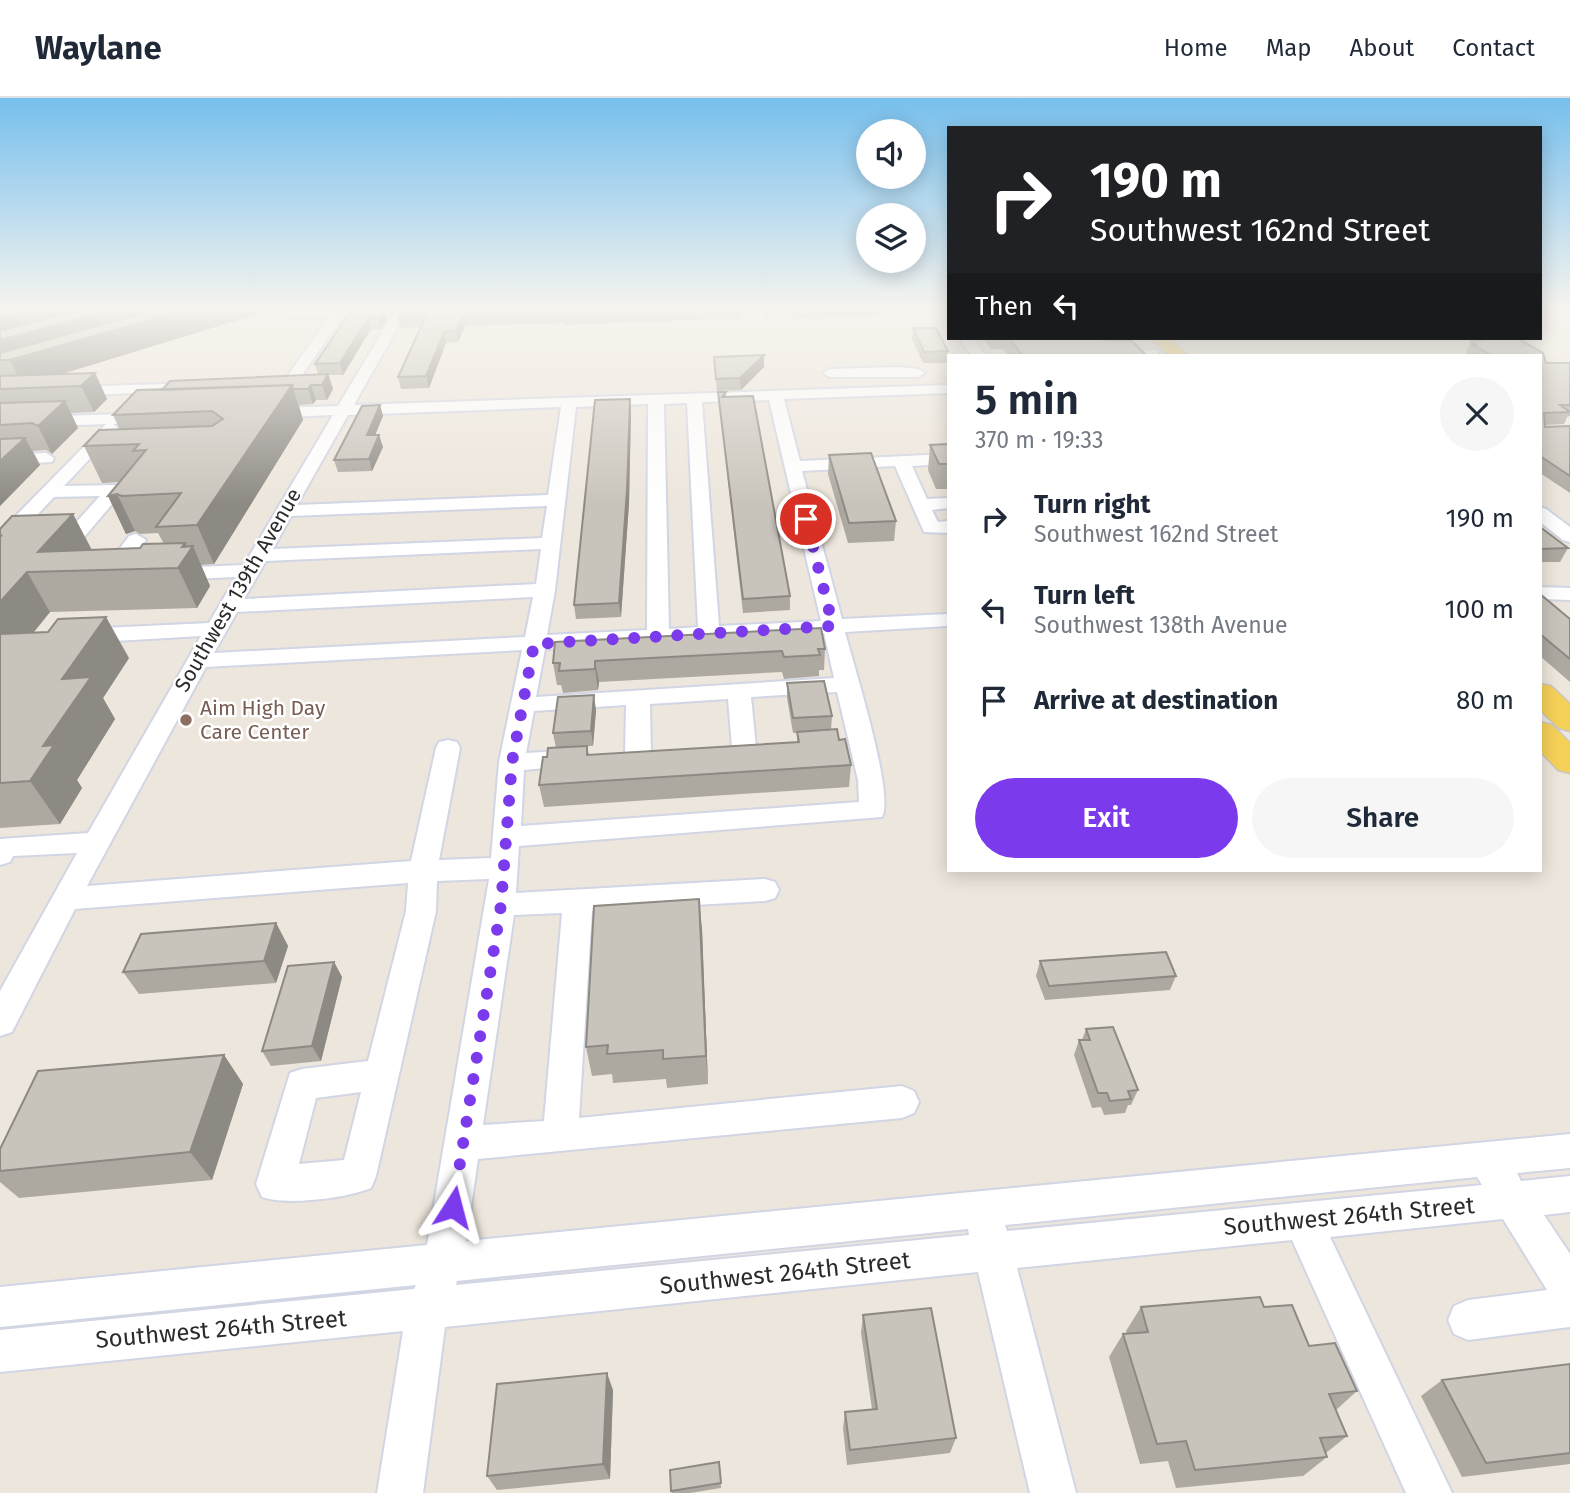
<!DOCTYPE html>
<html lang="en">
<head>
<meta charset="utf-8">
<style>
  :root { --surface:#fff; --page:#f6f6f7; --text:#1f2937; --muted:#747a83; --line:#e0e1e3; --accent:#7c3aed }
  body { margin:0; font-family:"Fira Sans",sans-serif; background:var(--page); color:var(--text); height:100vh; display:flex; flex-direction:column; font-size:26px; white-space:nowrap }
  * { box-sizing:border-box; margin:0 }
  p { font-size:23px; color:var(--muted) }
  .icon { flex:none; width:38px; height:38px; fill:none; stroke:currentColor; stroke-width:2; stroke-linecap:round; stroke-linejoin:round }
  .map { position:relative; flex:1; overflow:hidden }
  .drawer { position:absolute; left:947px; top:256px; width:595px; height:518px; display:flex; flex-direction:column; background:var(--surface); border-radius:0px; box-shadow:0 4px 18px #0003 }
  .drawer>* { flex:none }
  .banner { position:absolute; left:947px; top:28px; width:595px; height:214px; border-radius:0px; box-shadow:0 4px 18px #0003; background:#202124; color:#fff; overflow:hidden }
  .controls { position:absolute; left:856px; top:21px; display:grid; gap:14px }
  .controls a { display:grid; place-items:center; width:70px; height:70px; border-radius:50%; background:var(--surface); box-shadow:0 4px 18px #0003; font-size:35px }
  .pin { position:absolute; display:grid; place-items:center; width:60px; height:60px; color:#fff; margin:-30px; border:4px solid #fff; border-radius:50%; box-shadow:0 2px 7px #0007 }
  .me { position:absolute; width:77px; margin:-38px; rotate:9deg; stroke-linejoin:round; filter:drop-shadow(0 0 5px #0008) }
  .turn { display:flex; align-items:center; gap:24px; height:147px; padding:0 28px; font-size:32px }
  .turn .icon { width:91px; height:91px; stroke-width:2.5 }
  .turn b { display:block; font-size:49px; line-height:60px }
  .then { display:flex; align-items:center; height:66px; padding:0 28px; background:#0003; gap:14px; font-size:26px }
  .round { display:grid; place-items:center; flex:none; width:74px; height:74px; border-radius:37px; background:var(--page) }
  .headline { display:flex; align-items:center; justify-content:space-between; height:119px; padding:0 28px }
  h1 { font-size:42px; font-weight:600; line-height:52px }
  .button { display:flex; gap:14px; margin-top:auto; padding:14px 28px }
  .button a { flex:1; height:80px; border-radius:42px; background:var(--accent); color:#fff; font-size:28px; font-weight:600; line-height:80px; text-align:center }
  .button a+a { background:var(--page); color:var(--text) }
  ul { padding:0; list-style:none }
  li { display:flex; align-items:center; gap:21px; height:91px; padding:0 28px }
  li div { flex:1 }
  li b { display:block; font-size:26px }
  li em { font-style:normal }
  header { display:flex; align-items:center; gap:42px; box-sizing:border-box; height:98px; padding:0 35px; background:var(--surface); border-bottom:2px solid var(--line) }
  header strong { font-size:33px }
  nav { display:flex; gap:38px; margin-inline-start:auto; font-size:24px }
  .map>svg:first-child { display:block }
</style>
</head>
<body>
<header>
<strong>Waylane</strong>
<nav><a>Home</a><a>Map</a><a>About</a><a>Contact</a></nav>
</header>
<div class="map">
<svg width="1570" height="1395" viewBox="0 0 1570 1395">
  <rect width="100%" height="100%" fill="#ede6dc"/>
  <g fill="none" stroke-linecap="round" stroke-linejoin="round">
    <g stroke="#d1d5e4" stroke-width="4">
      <path id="minor" d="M266,211H387L391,214L385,218L342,219L294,289L289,290L282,286L329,219L294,220Z
        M396,211H408L354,307L948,287V295L784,301L800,363L948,356V366L912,368L927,401L948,400V410L932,412L938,424L948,423V435L924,434L895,368L802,373L842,521L948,516V528L845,534C853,565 895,697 882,719L519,748L516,795L765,781L775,784L779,792L775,800L765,803L592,813L579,1020L902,988L914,993L919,1004L914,1015L902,1020L478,1061L466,1143L1570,1036V1070L1517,1075L1521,1083L1570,1078V1114L1544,1117L1570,1156V1229L1468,1242L1454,1236L1448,1222L1454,1208L1468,1202L1547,1192L1503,1121L1330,1139L1452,1395H1406L1292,1142L1017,1170L1076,1395H1030L978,1174L445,1229L423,1395H377L403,1233L0,1274V1232L414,1191L416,1187L0,1229V1189L427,1147L489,781L437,783L436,813L376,1078L371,1090C347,1100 286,1108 262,1099L256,1086L290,975L302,971L368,963L406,813L408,785L75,811L12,934L0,938V893L77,755L13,758L10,764L0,767V741L88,735L201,538L81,545L73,543L70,538L73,533L81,531L209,525L236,479L170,482L163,480L160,476L163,472L170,470L244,467L333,317L268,320L260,315L268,310L338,308ZM769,302L821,523L719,528L702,304ZM687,305L698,529L669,531L664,306ZM648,306L647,532L547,537L555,492L576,309ZM561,309L548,397L297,407L348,317ZM547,408L542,440L273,451L291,418ZM541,451L536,486L244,501L266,463ZM533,499L525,539L214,555L237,514ZM824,535L834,580L536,599L545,551ZM522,552L499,664L491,760L439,762L460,650L457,644L448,642L439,644L436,650L411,763L87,788L206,569ZM837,594L858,682L859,704L521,728L524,672L586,666L590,660L586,654L577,652L526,655L534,613L626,607L625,656L629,662L638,664L647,662L651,656L650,606L728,601L732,649L735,655L744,657L753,655L756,649L751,599ZM562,815L544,1023L483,1027L514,817ZM361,994L344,1062L299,1066L316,1000ZM1477,1079L1482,1087L1007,1133L1005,1127ZM968,1131L969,1137L456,1187L457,1183Z
        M751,211H763L766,219L760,223L755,222Z
        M959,240H973L985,257H971Z
        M1153,252L1158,253L1159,257H1102L1109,253Z
        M898,269L918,271L925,275L918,279H830L823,275L830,271Z
        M198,285L203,286L205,289L203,292L0,301V291Z
        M152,315L160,320L158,323L113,326L118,330L116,333L64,388L115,387L124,392L74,451L0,456V434L106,326L0,330V320ZM100,398L61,441L12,444L54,399Z
        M46,355L54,360L52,364L0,367V357Z
        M1540,409L1546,411L1570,429V444L1563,442L1540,424Z
        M136,436L146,442L124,472L128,478L125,482L118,484L106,480L104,472L129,438Z
        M1540,489L1570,490V502L1540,501Z"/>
    </g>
    <g stroke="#c8c8c8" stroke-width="3">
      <path id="major" d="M1151,240H1170L1187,257H1168Z
        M1540,586L1551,588L1570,606V633L1559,630L1540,612Z
        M1540,624L1552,627L1570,645V675L1558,672L1540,653Z"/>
    </g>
    <use href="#minor" fill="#fff" fill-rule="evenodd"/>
    <use href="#major" fill="#f6d158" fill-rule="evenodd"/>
  </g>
  <path fill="#ada9a1" d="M0,211L258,216L60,276L95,275L107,301L94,314L71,315L78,330L52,356L46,352L33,353L40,367L0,408Z
    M352,211H385L387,221L381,231H371L343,277H329L333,291L327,302H316L313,306L299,307L303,322L214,466L201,467L210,488L197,510L50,514L33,535L129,560L103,600L115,621L77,682L82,690L60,726L0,730V431L92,452L140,450L164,446L158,435L140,436L135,433L126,436L108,398L120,384L102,385L84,348L120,332L113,317L162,291L318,276L315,266Z
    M403,211H741L742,220L564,227V225L465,228L458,244L446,245L429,290L401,291L398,279L421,229L401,230L398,219Z
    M792,211H882V217L794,220Z
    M913,230L948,253L947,265H923L912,241Z
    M983,240H1129L1128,243L1146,257H1008L1003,251H991Z
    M1477,240H1517L1543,255L1546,265H1570V318L1567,319L1564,326L1545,327V329L1570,328V395L1540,375V257H1466L1467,255L1466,254L1471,243H1476Z
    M764,257V269L741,292L717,293L714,259Z
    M718,294H726V298L790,498V512L743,515Z
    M630,301L631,313L629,405L621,519L576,521L574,507Z
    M380,307L383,318L375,337L383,349L372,373L338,374L334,362Z
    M948,346V391H936L928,372L930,347Z
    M829,357L896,423L894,443L848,445L828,376Z
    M1540,429L1568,450L1560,464H1540Z
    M1540,496L1570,521V584L1540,558Z
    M825,551L824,572H819V578L784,581L782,574L599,584L598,592L563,595L561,587H557L553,565Z
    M787,585L832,618L831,632L839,642L851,667L849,689L544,709L539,687L547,659L556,650L553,635L596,612L593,648H587L589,657L797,644V635H793L787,600Z
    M276,825L288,848L276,885L139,896L123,874Z
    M702,831L708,986L667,990L666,981L613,985L612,976L592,978L586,949Z
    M1040,863L1176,878L1170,892L1045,902L1036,878Z
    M334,864L342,879L321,963L271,968L262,953Z
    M1086,931L1138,992L1131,1007H1128L1125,1015L1104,1017L1101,1009L1092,1010L1074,957L1079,942H1082Z
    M224,957L243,986L212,1082L19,1100L0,1084V1051Z
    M1141,1209H1264L1309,1248L1357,1293L1336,1312L1347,1338L1326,1355L1327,1359L1303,1378L1176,1390L1168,1363L1140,1366L1109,1259L1123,1236H1127L1126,1233Z
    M863,1217L956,1340L950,1355L847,1367L843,1330L845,1314L872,1311L861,1235Z
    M1570,1266V1366L1462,1379L1421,1298L1442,1282Z
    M613,1292L610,1381L497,1392L487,1378Z
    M720,1369L721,1390L690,1395H672L671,1393Z"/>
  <path fill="#8d8983" d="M38,211H257L258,216L23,288L10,262H0V220Z
    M385,211L387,221L381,231L378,220Z
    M463,217L465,228L458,244L456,233Z
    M368,220L371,231L343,277L340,265Z
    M444,234L446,245L429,290L426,278Z
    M1104,240H1129L1127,247L1101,255Z
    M764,257V269L741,292L740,280Z
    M95,275L107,301L94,314L81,288Z
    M328,276L333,291L327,302L322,287Z
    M292,287L303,322L214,466L197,427Z
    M311,287L316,302L313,306L308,291Z
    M630,301L631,313L629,405L621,519L619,505Z
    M65,303L78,330L52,356L38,328Z
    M380,307L383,318L370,349L367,337Z
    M379,337L383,349L372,373L369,361Z
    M25,340L40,367L0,408V363Z
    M117,396L135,433L126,436L108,398Z
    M73,416L93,454H38Z
    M185,445L189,454L193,448L210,488L197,510L178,470L182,449Z
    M27,474L50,514L0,576V504Z
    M106,519L129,560L103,600L115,621L77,682L82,690L60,726L30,683L43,648L62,581Z
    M595,563L599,584L598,592L595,571Z
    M594,597L596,612L593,648L591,633Z
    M699,801L702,831L708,986L706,958Z
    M276,825L288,848L276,885L264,863Z
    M334,864L342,879L321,963L312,948Z
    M224,957L243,986L212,1082L190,1054Z
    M607,1275L613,1292L610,1381L603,1366Z"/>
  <path fill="#c9c4bb" stroke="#8d8983" stroke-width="2" d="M0,211H38L0,220Z
    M83,211H116L0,242V233Z
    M158,211H188L10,262H0V255Z
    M352,211H384L378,220H368L340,265L315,266Z
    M403,211H701L562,217L563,214L463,217L456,233L444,234L426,278L398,279L426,218L398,219Z
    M913,230H936L948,253L924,254Z
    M1009,240H1104L1103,242L1132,243L1146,257H1022Z
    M1479,240H1517L1543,255L1546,265H1570V307H1560L1570,314L1544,315L1545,329L1570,328V378L1540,358V257H1491L1471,246H1475L1471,243L1483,242Z
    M764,257L740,280L716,281L714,259Z
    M95,275L81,288L0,291V278Z
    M328,276L322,287H311L308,291H293L292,287L162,292L170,283Z
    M292,287L197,427L156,429L181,395L122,398L117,396L108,398L146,352L133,353L139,346L84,348L99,332L212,328L223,321L212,313L113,317L137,292Z
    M718,294H726L722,299L753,298L790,498L743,501Z
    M630,301L627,392L619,505L574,507L595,302Z
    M65,303L38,328L32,325L0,327V305Z
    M380,307L367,337H379L369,361L334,362L362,308Z
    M25,340L0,363V341Z
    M948,346V366H939L930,347Z
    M871,355L896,423L849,425L829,357Z
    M73,416L38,454L140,450L143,446L185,445L182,449L193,448L178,470L27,474L0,504V439L2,437L0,438V431L12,418Z
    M1540,429L1568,450L1540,451Z
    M1540,496L1570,521V561L1540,536Z
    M106,519L62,581L91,579L43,648L54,647L30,683L0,685V536L48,534L58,521Z
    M821,530L825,551H818L820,557L784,559L782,553L595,563V571L559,573L560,565H553L555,544Z
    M824,583L832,618L793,620L787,585Z
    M594,597L591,633L553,635L558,599Z
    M837,631L839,642L845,641L851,667L539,687L543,659H547L548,650L587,648V657L799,644L797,634Z
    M699,801L706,958L663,961V952L607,956L608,947L586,949L594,808Z
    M276,825L264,863L123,874L141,836Z
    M1166,854L1176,878L1049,888L1040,863Z
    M334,864L312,948L262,953L288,868Z
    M1113,929L1138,992L1128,993L1131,1001L1110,1003L1107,995H1098L1079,942H1090L1086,931Z
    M224,957L190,1054L0,1073V1051L38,973Z
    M1260,1199L1264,1209L1292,1207L1309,1248L1335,1245L1357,1293L1329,1296L1347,1338L1320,1340L1327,1359L1195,1372L1186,1343L1157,1346L1123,1236L1148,1234L1141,1209Z
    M931,1210L956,1340L850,1352L845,1314L877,1311L863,1217Z
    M1570,1266V1355L1486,1365L1442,1282Z
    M607,1275L603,1366L487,1378L497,1286Z
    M719,1364L721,1385L671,1393L670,1372Z"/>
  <linearGradient id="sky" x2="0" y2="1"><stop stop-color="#76bfed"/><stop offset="0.52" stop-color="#f7f4ef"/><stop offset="1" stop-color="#f7f4ef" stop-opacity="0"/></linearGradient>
  <rect width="1570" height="406" fill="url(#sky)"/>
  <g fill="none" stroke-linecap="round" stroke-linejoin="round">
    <path stroke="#7c3aed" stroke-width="12" stroke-dasharray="0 21.6" d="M453,1109L501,807L512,664L534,546L833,528L806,421"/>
  </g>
  <circle fill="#8d6e63" stroke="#fff" stroke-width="2.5" cx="186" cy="622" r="7"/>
  <g text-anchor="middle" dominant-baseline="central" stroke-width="5" stroke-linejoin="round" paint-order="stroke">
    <g font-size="21" fill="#2b2b2b" stroke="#fff">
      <text transform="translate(238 492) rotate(-60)">Southwest 139th Avenue</text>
    </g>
    <g font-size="21" fill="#785e54" stroke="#fff" text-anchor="start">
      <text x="200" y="610">Aim High Day<tspan x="200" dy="24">Care Center</tspan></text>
    </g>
    <g font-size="24" fill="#2b2b2b" stroke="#fff">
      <text transform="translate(1349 1118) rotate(-5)">Southwest 264th Street</text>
      <text transform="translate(785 1175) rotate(-6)">Southwest 264th Street</text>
      <text transform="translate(221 1231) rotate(-5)">Southwest 264th Street</text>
    </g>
  </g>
</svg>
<div class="controls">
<a><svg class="icon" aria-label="sound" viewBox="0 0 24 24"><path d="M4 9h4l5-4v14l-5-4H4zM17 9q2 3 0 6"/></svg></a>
<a><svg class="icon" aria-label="layers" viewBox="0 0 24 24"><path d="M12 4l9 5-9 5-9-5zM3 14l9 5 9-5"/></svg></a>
</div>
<div class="pin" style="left:806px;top:421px;background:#d93025"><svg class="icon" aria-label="arrive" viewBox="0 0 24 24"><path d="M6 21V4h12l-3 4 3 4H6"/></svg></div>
<svg class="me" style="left:453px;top:1109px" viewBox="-20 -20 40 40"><path d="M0-17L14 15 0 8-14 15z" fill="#7c3aed" stroke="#fff" stroke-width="4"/></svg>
<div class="banner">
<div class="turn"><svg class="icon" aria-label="right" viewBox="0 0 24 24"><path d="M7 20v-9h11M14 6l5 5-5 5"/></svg><div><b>190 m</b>Southwest 162nd Street</div></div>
<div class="then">Then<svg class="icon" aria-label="left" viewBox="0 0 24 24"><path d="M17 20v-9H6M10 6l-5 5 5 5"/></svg></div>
</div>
<section class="drawer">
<div class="headline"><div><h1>5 min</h1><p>370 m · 19:33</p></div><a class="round"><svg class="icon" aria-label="close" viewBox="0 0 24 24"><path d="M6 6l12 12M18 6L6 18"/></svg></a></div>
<ul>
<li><svg class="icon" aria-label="right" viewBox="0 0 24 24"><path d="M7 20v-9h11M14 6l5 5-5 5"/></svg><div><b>Turn right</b><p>Southwest 162nd Street</p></div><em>190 m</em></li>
<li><svg class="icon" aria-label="left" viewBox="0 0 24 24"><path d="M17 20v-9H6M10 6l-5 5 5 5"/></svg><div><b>Turn left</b><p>Southwest 138th Avenue</p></div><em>100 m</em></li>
<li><svg class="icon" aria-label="arrive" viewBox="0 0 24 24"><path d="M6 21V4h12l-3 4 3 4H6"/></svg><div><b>Arrive at destination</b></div><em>80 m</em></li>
</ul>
<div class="button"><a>Exit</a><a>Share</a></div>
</section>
</div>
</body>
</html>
